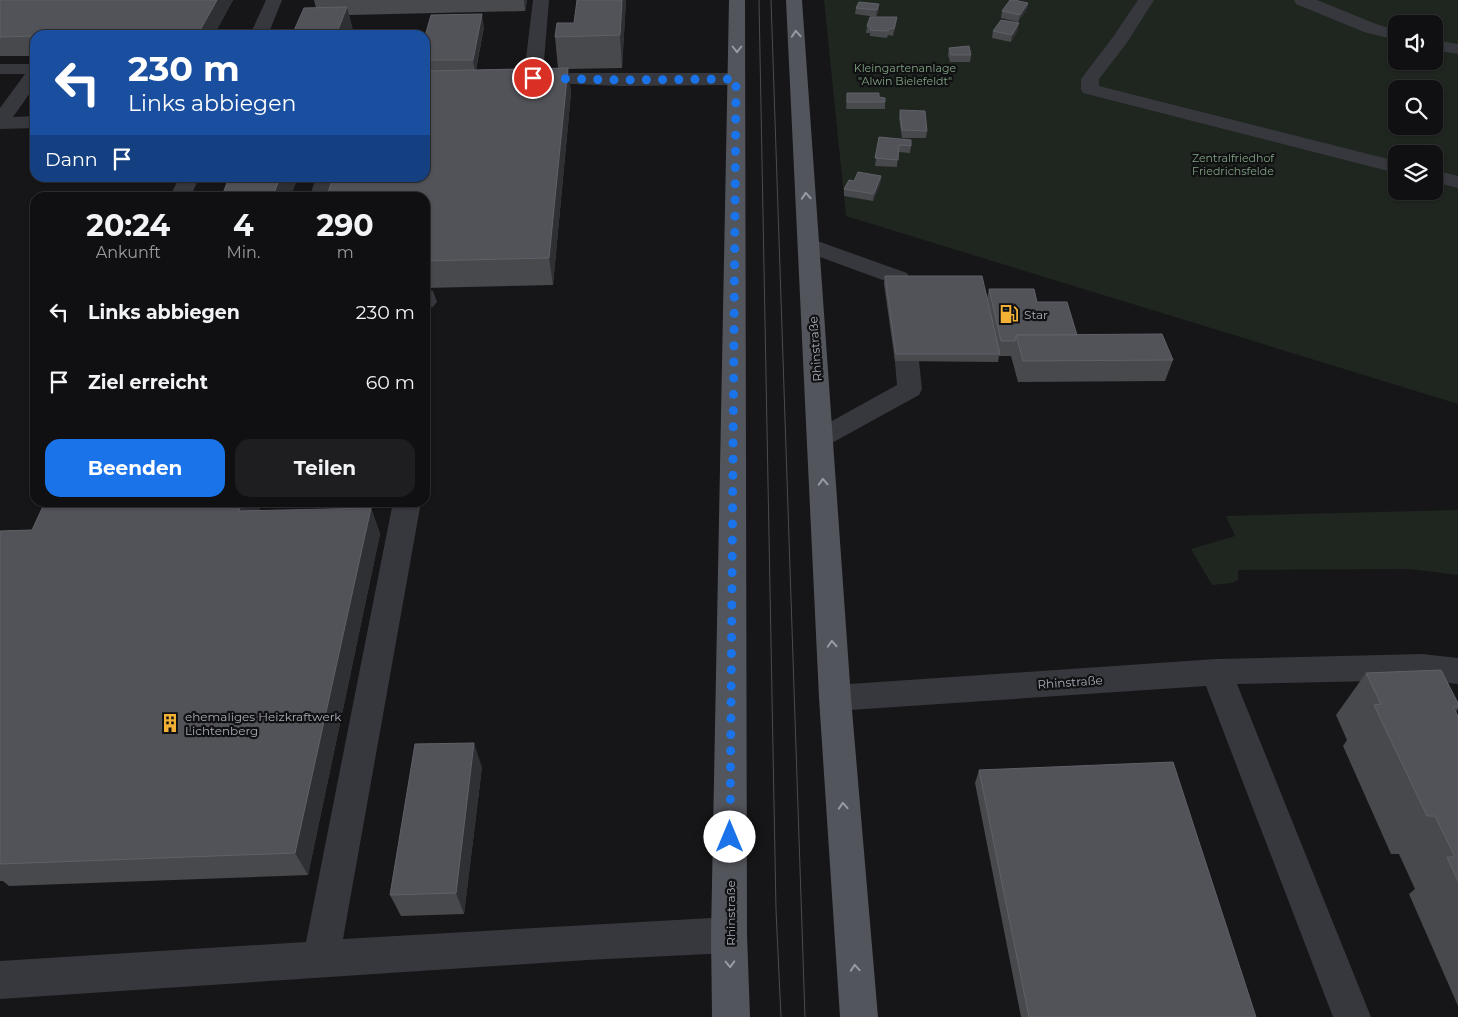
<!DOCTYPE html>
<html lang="de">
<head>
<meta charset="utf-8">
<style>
  :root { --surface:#101012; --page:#1e1e20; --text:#f1f3f6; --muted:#9c9d9f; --line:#303032; --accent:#1a73e8 }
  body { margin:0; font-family:Montserrat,sans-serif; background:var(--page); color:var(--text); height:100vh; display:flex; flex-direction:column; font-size:19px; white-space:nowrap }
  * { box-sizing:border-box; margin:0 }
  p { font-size:16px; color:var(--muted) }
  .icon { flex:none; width:28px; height:28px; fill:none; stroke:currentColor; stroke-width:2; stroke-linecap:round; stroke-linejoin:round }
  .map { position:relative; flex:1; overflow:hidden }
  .drawer { position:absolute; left:30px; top:192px; width:400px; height:315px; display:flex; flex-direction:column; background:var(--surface); border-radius:15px; box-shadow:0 1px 4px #0004,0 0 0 1px var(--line) }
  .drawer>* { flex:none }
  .top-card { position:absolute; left:30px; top:30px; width:400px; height:152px; border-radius:15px; box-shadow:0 1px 4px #0004,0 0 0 1px var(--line); background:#1a4fa0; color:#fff; overflow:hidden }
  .buttons { position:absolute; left:1388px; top:15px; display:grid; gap:10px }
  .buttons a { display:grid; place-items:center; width:55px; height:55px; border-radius:10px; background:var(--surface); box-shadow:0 1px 4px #0004,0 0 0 1px var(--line); font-size:25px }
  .pin { position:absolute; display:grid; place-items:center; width:42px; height:42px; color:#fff; margin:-21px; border:2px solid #fff; border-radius:50%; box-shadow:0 1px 5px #0007 }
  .me { position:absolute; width:55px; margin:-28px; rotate:0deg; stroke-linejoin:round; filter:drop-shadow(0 0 4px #0008) }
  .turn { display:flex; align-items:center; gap:18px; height:105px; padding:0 15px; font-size:22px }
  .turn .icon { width:65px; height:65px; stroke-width:2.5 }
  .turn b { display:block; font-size:35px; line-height:42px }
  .then { display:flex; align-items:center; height:48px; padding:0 15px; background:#0003; gap:10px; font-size:19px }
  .eta { display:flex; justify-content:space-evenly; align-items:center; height:85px; text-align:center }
  .eta b { font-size:30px; font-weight:700; line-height:35px }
  .button { display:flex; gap:10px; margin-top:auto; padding:10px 15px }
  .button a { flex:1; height:58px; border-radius:15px; background:var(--accent); color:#fff; font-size:20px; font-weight:700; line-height:58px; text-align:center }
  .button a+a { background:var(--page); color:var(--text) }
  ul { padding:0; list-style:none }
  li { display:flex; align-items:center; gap:15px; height:70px; padding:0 15px }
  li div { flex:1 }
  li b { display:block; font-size:19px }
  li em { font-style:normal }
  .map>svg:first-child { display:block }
</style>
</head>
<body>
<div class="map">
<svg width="1458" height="1017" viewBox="0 0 1458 1017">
  <rect width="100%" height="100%" fill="#161618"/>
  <path fill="#1e261f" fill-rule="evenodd" d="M824,0H1458V404L846,216ZM1396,24H1434V61H1396ZM1396,89H1434V126H1396ZM1396,154H1434V191H1396Z
    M1458,510V575L1410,569L1238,570V580L1232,583L1212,585L1191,549L1235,536L1226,516Z"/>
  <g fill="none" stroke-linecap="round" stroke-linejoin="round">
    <path fill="#37383d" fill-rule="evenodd" d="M266,0H282L268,35H250Z
      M533,0H549L543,73H736L743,75L745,79L743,83L736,85L621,86L524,82L522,78L524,75Z
      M1138,0H1154L1126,44L1099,79V86L1396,161V173L1083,93L1081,89V79L1113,37Z
      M1294,0H1317L1376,24L1396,30V40L1364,32L1296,4Z
      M1434,40L1458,44V54L1434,50Z
      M0,64H35V86L13,117L35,116V128L0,129V108L25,74H0Z
      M1434,170L1458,176V188L1434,182Z
      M179,178H199L190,198H169Z
      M316,178H336L330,198H309Z
      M809,238L907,273L910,278L922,389L919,395L830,444L821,447L812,444L808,438L812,432L897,385L888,282L801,250L798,245L801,240Z
      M425,289L433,291L437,302L433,307L425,309Z
      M393,502H421L343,939L729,917L742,922L747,935L742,948L729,953L587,960L0,999V961L306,942Z
      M1422,654L1458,658V684L1422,680L1237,684L1371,1017H1333L1206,686L835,711L824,707L819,698L824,689L835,685L1216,659Z"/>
    <path fill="#53555c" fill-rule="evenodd" d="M729,0H745L747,935L750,1017H712L711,935Z
      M786,0H802L851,698L878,1017H840L819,698Z"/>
    <path stroke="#4a4c52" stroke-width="1" d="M759,0L776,910L781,1017
      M771,0L805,1017"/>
  </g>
  <path fill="#47494d" d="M0,0H233L214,35H35V56H0Z
    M314,0H527L525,11L349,15L353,31L316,8Z
    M626,0L622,68L568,69L571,93L553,285L425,288V36L484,27L476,70L558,68L555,37L574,23Z
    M859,2L879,11L876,17L855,14L856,8Z
    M1028,3L1027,9L1018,22L1001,18L1002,11Z
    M897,17L896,24L893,36L888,35L887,38L870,36V33H866L867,26Z
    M1018,30L1011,42L992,38L993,31Z
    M949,48L971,55L970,62H950L948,55Z
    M847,93L879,97L885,102V109H846Z
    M900,110L927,131L926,138H902L899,118Z
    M879,137L911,146L910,153L898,152L897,167L875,166Z
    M881,176L880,184L873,201L844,196V189L854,181Z
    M885,276L987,299L989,289L1037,302L1077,335L1173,360L1165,381L1018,382L1011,356H999L998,362L895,361L884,284Z
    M371,508L380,534L308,875L9,886L3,881H0V531L32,530L259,511Z
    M1366,673L1458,703V709L1456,712L1458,716V1006L1409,894L1415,889L1399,854H1391L1343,746L1347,740L1336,715Z
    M482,767L464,914L401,916L390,895Z
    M979,770L1256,1017H1021L975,783Z"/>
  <path fill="#2f3033" d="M217,0H233L214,35H198V34Z
    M524,0H527L525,11Z
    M622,0H626L622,68L620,35Z
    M1028,3L1027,9L1018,22L1020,15Z
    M879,4V11L876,17L877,10Z
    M347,7L353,31L351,35H336Z
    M482,14L484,27L475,73L473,60Z
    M897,17L896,24L893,36L894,29Z
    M1019,23L1018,30L1011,42L1012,35Z
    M568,68L571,93L553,285L549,258Z
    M881,176L880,184L873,201L874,194Z
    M280,178H298L290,198H272Z
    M242,502H262L251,538L239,511Z
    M371,508L380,534L308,875L295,853Z
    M474,743L482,767L464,914L456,893Z"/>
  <path fill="#525359" stroke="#5f6168" d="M0,0H217L198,34L112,35H35V36L0,37Z
    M577,0H622L620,35L555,37L557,23H574Z
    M1010,0H1014L1028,3L1020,15L1002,11Z
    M859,2L879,4L877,10L856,8Z
    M347,7L336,35H292L304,8Z
    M482,14L473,60H425V36L431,15Z
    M870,17H897L894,29L889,28L888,31L870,30L871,27L867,26Z
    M1001,20L1019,23L1012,35L993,31Z
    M969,46L971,55H951L949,48Z
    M568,68L549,258L425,261V198H326L333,178H425V71Z
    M847,93H879V97L885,98V102H847Z
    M900,110L925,111L927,131L902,130Z
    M879,137L911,140V146L899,145L898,160L875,158Z
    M858,172L881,176L874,194L844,189L849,180L854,181Z
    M229,178H280L272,198H221Z
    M885,276H982L1000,354H896Z
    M989,289H1034L1037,302H1067L1077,335H1016L1015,341H1001Z
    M1162,334L1173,360L1023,361L1016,335Z
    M45,502H242L239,511L371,508L295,853L0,864V531L32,530Z
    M1441,670L1458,703V707H1453L1458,716V881L1447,857H1455L1435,816H1427L1374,705L1381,704L1366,673Z
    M474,743L456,893L390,895L415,744Z
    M1173,762L1256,1017H1029L979,770Z"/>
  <defs><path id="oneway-chevron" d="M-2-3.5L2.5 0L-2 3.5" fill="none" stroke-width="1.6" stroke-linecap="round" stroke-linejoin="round" transform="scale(1.25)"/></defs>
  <g stroke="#979ba6">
    <use href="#oneway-chevron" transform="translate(796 34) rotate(-94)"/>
    <use href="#oneway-chevron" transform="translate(737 49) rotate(90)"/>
    <use href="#oneway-chevron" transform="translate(806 196) rotate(-94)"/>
    <use href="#oneway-chevron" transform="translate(823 482) rotate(-93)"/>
    <use href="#oneway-chevron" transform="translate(832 644) rotate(-93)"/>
    <use href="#oneway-chevron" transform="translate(843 806) rotate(-94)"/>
    <use href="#oneway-chevron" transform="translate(730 964) rotate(88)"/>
    <use href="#oneway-chevron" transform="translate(855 968) rotate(-94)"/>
  </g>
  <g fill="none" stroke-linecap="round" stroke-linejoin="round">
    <path stroke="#1a73e8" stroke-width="9" stroke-dasharray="0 16.2" d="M533,78L621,80L736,79L730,837"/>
  </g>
  <defs>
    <g id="fuel-bare" transform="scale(1.5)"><path d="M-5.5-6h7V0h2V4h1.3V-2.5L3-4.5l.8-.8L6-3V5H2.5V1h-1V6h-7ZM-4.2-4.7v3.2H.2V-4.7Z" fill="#f2b134" stroke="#111113" stroke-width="2.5" paint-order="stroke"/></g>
    <g id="building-bare" transform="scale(1.5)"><path d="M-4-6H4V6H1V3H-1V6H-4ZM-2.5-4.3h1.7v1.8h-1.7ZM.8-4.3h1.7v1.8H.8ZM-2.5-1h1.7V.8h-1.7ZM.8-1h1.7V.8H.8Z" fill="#f2b134" stroke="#111113" stroke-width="2.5" paint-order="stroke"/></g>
  </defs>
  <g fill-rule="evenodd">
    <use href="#fuel-bare" x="1009" y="314"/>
    <use href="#building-bare" x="170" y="723"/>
  </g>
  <g text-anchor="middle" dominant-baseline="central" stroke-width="4.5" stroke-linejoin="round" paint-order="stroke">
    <g font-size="11" fill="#7fa381" stroke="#111113">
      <text x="905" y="68">Kleingartenanlage<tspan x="905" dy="13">"Alwin Bielefeldt"</tspan></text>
      <text x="1233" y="158">Zentralfriedhof<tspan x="1233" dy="13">Friedrichsfelde</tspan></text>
    </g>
    <g font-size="12" fill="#a8adb8" stroke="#111113" text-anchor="start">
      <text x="1024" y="314">Star</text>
      <text x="185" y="716">ehemaliges Heizkraftwerk<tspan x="185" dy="14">Lichtenberg</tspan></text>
    </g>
    <g font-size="12" fill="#a8adb8" stroke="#111113">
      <text transform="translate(815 349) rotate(-94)">Rhinstraße</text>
      <text transform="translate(1070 682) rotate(-4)">Rhinstraße</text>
      <text transform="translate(730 913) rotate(-90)">Rhinstraße</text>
    </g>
  </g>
</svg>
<div class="buttons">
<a><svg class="icon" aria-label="sound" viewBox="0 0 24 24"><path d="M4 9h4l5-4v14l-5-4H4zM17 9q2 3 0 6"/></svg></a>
<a><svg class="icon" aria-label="search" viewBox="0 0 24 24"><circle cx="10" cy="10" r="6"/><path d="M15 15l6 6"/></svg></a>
<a><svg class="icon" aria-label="layers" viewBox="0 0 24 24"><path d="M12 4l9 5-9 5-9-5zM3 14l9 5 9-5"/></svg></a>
</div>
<div class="pin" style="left:533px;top:78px;background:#d93025"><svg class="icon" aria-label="arrive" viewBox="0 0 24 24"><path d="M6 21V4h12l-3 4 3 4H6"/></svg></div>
<svg class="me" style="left:730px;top:837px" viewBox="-20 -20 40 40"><circle r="19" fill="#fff"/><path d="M0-13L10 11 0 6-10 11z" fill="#1a73e8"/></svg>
<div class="top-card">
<div class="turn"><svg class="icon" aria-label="left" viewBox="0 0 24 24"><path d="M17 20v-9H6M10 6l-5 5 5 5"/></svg><div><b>230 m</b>Links abbiegen</div></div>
<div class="then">Dann<svg class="icon" aria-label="arrive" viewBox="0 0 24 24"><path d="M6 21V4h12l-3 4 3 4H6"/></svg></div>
</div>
<section class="drawer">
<div class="eta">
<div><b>20:24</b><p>Ankunft</p></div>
<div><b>4</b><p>Min.</p></div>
<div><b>290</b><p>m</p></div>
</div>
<ul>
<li><svg class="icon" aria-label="left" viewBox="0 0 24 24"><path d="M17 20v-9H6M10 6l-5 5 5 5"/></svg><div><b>Links abbiegen</b></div><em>230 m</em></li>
<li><svg class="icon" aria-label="arrive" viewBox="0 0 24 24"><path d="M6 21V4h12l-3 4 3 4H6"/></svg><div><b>Ziel erreicht</b></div><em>60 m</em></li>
</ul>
<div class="button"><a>Beenden</a><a>Teilen</a></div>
</section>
</div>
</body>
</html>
